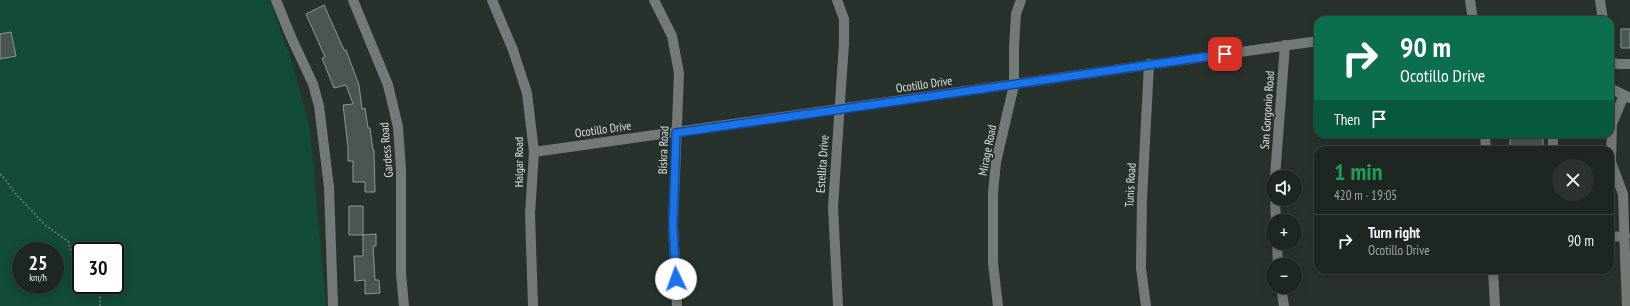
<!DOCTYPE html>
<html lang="en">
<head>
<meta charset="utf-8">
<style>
  :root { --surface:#1e2622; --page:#2b322f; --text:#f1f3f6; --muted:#a1a5a5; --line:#3c4340 }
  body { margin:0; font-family:"PT Sans Narrow",sans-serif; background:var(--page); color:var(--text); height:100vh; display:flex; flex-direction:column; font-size:15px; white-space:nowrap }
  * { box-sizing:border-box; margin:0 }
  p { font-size:13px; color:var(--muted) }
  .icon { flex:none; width:22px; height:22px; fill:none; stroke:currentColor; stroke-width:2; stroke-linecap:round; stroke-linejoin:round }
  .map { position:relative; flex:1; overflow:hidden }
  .side { position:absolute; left:1314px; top:146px; width:300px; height:128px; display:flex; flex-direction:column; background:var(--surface); border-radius:12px; box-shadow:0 2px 10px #0003,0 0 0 1px var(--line) }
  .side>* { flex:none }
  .hud { position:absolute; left:1314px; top:16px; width:300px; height:122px; border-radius:12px; box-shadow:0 2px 10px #0003,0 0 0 1px var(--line); background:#0b6e4f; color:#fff; overflow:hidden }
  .tools { position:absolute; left:1266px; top:170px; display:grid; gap:8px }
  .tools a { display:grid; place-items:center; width:36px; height:36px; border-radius:50%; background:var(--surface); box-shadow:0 2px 10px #0003,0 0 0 1px var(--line); font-size:20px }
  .speed { position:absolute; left:12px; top:242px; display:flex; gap:8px; font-size:20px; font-weight:700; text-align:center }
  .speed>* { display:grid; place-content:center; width:52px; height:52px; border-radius:50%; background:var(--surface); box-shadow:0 2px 10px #0003,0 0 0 1px var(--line); line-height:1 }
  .speed small { font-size:10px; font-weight:400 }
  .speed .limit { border:2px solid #111; border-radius:6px; background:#fff; color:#111 }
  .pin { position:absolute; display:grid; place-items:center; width:34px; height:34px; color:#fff; margin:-17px; border-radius:8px; box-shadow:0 2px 6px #0006 }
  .me { position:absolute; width:44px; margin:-22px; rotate:357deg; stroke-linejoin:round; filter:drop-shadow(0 0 3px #0008) }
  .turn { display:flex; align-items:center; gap:14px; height:84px; padding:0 20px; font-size:18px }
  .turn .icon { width:52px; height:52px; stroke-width:2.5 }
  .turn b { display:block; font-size:28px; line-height:34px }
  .then { display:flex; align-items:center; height:38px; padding:0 20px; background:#0003; gap:8px; font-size:15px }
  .round { display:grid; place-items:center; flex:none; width:42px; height:42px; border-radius:21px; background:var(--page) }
  .head { display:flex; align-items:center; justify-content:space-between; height:68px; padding:0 20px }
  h1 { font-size:24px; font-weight:700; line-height:30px; color:#1e9e55 }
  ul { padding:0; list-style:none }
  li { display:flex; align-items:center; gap:12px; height:52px; padding:0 20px; border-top:1px solid var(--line) }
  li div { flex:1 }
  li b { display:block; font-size:15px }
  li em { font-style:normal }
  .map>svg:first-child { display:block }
</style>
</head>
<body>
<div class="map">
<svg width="1630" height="306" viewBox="0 0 1630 306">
  <rect width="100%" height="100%" fill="#28322d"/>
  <path fill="#124b38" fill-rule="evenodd" d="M0,0H270L293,66L310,128L326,306H0ZM21,251H55V285H21ZM81,251H115V285H81Z"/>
  <path fill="#4b5651" stroke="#8b9892" d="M324,5L344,50H346L359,85L362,109L365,108L368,128H370L373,150H374L375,192H365V182H353V161H348V147L343,105L353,104L346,85L334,88L322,58L325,57L306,14Z
    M1621,29H1630V48H1621Z
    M11,32L16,56L0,59V34Z
    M1510,134H1543V150H1510Z
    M349,206H363V235L376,234V246H373L375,280H379L380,293L365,294V280L355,281L354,256H363V235H349Z"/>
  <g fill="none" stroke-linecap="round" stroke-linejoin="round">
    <path stroke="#68706c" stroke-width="2" stroke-dasharray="2 2" stroke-linecap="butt" d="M0,174L5,179L15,193L45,225L68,241L74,261L78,269L81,271
      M80,281H81
      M97,285L100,293V306"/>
    <path stroke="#747a77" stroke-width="10" d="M276,0L291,37L313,84L319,106L329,187L333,306
      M353,0L388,85L398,127L401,170V273L404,306
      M492,0L513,50L527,93L534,152L530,214L533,306
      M654,0L672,36L679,73L673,225L677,306
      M837,0L844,19V43L833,207L838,306
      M1470,0L1473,20
      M1600,0L1603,20
      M1610,62L1618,64H1630
      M1610,88L1630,98
      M1610,123L1612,124L1611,162L1623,194L1625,257
      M1612,124L1624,95
      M1485,134L1486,150
      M1553,150V134
      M534,152L1318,41
      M1275,177L1285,45
      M1275,199L1276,221
      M1610,237L1625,236
      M1277,243L1278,265
      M1493,270L1495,306
      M1281,287L1284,306
      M998,306L993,263V193L996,162L1014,85V47L1016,14L1021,0
      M1146,306L1141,268L1142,199L1149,64
      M1627,306L1625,257H1630"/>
  </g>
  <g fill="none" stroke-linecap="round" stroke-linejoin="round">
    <g stroke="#114b97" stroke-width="10">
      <path id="route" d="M676,279L673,226L676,133L1225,54"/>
    </g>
    <use href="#route" stroke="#1a73e8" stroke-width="7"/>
  </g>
  <g text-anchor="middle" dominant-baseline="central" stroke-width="4" stroke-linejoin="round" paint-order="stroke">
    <g font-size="12" fill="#dae0dd" stroke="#28322d">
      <text transform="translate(924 84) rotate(-8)">Ocotillo Drive</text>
      <text transform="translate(1267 110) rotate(-86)">San Gorgonio Road</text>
      <text transform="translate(603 129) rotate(-8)">Ocotillo Drive</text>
      <text transform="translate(386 150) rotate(-95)">Gardess Road</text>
      <text transform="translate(663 150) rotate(-88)">Biskra Road</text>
      <text transform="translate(987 150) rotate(-79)">Mirage Road</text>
      <text transform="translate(518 162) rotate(-90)">Halgar Road</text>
      <text transform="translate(822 164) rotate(-86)">Estellita Drive</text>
      <text transform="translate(1130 185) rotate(-87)">Tunis Road</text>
    </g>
  </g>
</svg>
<div class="tools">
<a><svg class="icon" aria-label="sound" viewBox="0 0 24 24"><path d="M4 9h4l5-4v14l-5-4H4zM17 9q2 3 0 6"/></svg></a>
<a>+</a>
<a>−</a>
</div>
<div class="speed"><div>25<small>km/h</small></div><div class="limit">30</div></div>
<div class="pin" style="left:1225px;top:54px;background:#d93025"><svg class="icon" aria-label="arrive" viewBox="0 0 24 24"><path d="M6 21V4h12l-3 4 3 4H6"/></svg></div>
<svg class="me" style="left:676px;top:279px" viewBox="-20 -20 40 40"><circle r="19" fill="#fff"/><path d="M0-13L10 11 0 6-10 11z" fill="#1a73e8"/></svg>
<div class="hud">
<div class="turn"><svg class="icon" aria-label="right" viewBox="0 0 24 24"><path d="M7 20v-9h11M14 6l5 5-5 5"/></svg><div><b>90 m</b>Ocotillo Drive</div></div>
<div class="then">Then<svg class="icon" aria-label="arrive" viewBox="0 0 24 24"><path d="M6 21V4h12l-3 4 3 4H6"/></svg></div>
</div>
<section class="side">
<div class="head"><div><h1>1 min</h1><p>420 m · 19:05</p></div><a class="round"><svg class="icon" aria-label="close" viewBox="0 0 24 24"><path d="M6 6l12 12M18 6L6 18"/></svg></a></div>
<ul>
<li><svg class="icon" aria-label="right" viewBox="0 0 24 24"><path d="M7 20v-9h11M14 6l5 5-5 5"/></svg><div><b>Turn right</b><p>Ocotillo Drive</p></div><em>90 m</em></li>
</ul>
</section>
</div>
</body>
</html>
